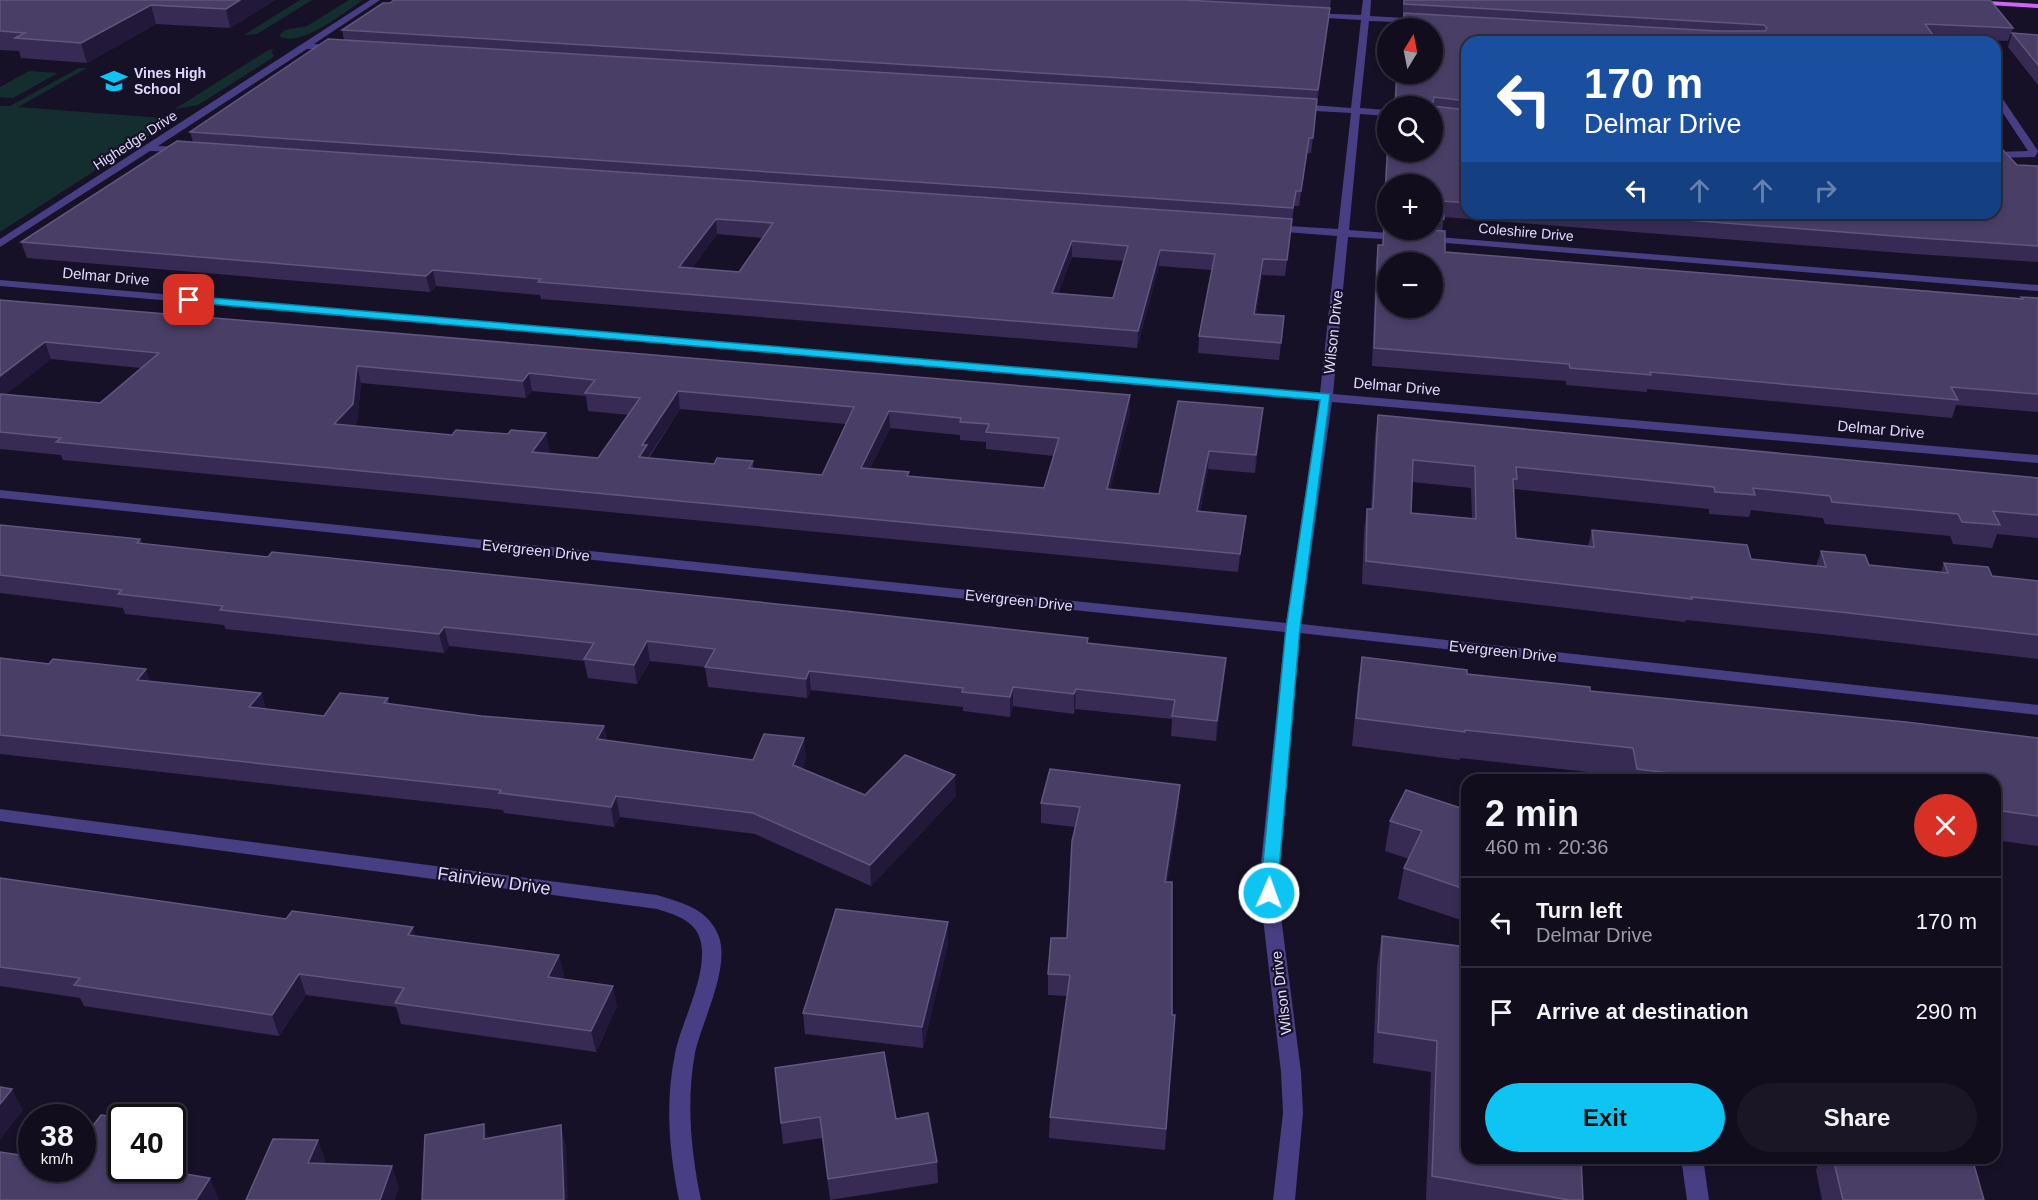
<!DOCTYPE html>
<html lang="en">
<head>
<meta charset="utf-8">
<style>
  :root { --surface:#110d1d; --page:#1a1626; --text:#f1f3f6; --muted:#9c9ca4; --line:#302d3b; --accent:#0ec4f3 }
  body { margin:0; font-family:Helvetica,sans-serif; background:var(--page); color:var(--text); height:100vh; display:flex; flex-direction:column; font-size:22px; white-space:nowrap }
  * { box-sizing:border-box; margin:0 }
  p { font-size:20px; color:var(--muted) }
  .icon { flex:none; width:33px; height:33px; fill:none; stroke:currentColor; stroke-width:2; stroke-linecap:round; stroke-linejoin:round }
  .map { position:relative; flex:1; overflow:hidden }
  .sheet { position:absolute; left:1461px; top:774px; width:540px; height:390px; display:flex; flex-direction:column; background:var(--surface); border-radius:18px; box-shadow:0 3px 9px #0003,0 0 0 2px var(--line) }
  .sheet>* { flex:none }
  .hud { position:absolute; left:1461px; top:36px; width:540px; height:183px; border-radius:18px; box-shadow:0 3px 9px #0003,0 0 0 2px var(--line); background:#1a4fa0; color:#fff; overflow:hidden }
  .needle { width:39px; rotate:10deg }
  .fabs { position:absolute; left:1377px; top:18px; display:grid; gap:12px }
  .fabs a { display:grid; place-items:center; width:66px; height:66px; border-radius:50%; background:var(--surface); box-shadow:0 3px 9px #0003,0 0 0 2px var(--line); font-size:30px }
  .speed { position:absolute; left:18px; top:1104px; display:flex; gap:12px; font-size:30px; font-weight:700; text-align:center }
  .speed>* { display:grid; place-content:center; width:78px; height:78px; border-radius:50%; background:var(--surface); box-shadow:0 3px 9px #0003,0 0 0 2px var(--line); line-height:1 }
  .speed small { font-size:15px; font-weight:400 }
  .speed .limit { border:3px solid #111; border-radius:9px; background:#fff; color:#111 }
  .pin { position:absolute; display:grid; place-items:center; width:51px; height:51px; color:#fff; margin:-26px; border-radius:12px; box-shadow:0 3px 9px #0006 }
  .me { position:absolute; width:66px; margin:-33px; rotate:2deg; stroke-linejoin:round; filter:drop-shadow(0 0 4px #0008) }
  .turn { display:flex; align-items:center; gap:21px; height:126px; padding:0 24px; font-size:27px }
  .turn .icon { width:78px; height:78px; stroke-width:2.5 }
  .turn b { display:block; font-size:42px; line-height:51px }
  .lanes { display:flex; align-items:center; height:57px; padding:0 24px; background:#0003; justify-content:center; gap:30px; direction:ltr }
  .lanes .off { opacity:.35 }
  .round { display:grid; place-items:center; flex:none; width:63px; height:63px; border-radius:32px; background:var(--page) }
  .overview { display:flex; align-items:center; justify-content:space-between; height:102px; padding:0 24px }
  h1 { font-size:36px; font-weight:600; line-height:45px }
  .action { display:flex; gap:12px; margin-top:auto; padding:12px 24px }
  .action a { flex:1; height:69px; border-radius:36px; background:var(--accent); color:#111; font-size:24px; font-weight:600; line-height:69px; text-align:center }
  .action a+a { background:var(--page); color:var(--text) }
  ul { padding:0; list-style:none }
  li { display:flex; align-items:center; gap:18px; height:90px; padding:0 24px; border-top:2px solid var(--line) }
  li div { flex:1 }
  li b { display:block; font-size:22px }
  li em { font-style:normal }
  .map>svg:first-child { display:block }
</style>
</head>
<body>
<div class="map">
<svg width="2038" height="1200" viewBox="0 0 2038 1200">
  <rect width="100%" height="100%" fill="#171127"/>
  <path fill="#142e30" d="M300,0H312L257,34L244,35Z
    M349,0H363C344,12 300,49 279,36L285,30L307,26Z
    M270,49L275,50L271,51L274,56L272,58L198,105L175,109Z
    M79,68H87L18,107L162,118L160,120L164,126L0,232V106H10Z
    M29,71L58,73L13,98L0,97V87Z"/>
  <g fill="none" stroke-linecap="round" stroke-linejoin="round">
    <path fill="#483e83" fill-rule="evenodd" d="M370,0H380L314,44L336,45L339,46V50L307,49L158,146L183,147L188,150L186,152L150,151L0,247V239Z
      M1363,0H1371L1370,16L1423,19L1427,21L1423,23L1369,21L1360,108L1388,110V116L1360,114L1349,230L1401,234L1406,237L1401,240L1348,237L1333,394L2038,455V463L1332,402L1301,624L2038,705V715L1300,633L1278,872V893L1301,1072L1303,1113L1295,1200H1273L1283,1113L1281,1072L1260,893V872L1285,632L0,498V490L1286,623L1319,401L0,286V280L1320,393L1337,236L1272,231L1267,228L1272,225L1338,229L1351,113L1298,110L1293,107L1298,104L1351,108L1361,20L1309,17L1305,15L1309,13L1361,15Z
      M1995,91L1998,92L2038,151L2035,157L1995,158V152L2028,151L1995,101Z
      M1425,236L2038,285V291L1421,241V237Z
      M0,809L657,895C683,903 709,909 719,937C730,969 702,1021 695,1053C686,1102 691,1152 701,1200H679C669,1152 665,1102 675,1054C681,1021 710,972 700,939C695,920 673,914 657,909L0,821Z
      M1681,1158H1703L1709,1200H1687Z"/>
    <path fill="#d065f7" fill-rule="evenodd" d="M1970,0L2038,4V8L1973,4L1969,2Z"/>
  </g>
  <path fill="#372b54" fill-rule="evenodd" d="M0,0H275L230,28L156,24L87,63L21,58L19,51L0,50Z
    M394,0H1331L1317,104L1311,153H1307L1299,206H1294L1285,276L1262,275L1256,314L1284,316L1279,360L1198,353L1199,336L1212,270L1159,266L1137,348L541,299L540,295L436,286L430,292L27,258L21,242L193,142L190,132L344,40L342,30ZM717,234L763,238L739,272L692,268ZM1072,257L1124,261L1113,298L1058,294Z
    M1403,0H1990L2013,28L2008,41L1935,38L1467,42V213H1995L1998,145L2017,165L2038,166V262L1915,254L1444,217L1442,231L1445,252L2021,298V297L2038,298V412L1956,405L1952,418L1647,389V392L1566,385V381L1372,366L1376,261L1378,245H1382L1383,230H1382L1388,127V152L1432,106H1394L1396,74H1432L1403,22ZM1388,184H1432V230H1388Z
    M2012,33L2038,35V85L2008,47Z
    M0,300L1130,395V413L1110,489L1159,494L1178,401L1261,426L1255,473L1208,469L1200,511L1246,516L1238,572L63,460L61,455L0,449ZM51,359L141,368L100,403L6,394ZM361,383L526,398L532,391L586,396L588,411L629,415L598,458L548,453L550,451L354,426L357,422ZM680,409L846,424L822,475L753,468V461L714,464L649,458ZM890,428L960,435V440L986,442V449L1054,456L1044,488L909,476L870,469Z
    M1378,415L2038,478V538L1997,534L1992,548L1953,544L1950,536L1825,524L1823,518L1751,510L1749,517L1709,514V509L1515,489L1514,496L1516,538L1588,546L1592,530L1751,559L1816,566L1821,551L1869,565L1941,572L1944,563L1992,576L2038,581V659L1832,635L1686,620L1685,622L1362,584L1364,531L1367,509H1371L1375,436ZM1412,482L1471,488L1472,518L1411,513Z
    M0,525L140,539L142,543L268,557L1088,638V643L1224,677L1216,741L1171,736L1172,719L1075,709L1074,714L1013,706L1010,717L963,711V707L811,690L807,698L708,687L705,667L650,661L637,684L588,678L584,661L449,646L444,653L226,629L224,625L125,614L123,608L0,593Z
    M1362,657L1467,674L1590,691L2038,738V846L1995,840V780H1626L1625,776L1460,758V760L1352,746L1358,684Z
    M0,658L151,682L261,693L266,709L324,716L388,698L389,704L481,716L604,726L607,741L753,760L806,758L802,769L865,795L956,796L871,886L755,834L620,817L614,827L504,813L503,810L0,754Z
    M1041,803L1179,805L1167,882L1172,1015H1175L1165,1150L1049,1138L1050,1117L1067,996L1048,995V974L1067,938L1075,827L1041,823Z
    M1467,810V922L1398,899L1404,868L1409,859L1385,851L1390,821Z
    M0,878L286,919L559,955L564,976L562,979L617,1006L596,1052L401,1024L396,1007L306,995L279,1036L84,1006L80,998L0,986Z
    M948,922V943L923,1048L805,1034L803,1013Z
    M1382,936L1467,947V1158L1583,1200H1426L1431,1072L1373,1063L1377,966Z
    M775,1068L896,1119L937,1162L938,1183L830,1200L822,1138L783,1144Z
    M1819,1158H1972L1984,1200H1822L1816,1170L1819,1162Z"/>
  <path fill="#22193a" d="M240,0H275L230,28L226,9Z
    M151,5L156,24L87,63L81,43Z
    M1330,8L1329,21L1317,104L1318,90Z
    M716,219L717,234L681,284L679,267Z
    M1072,241V257L1052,310V293Z
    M1160,250L1159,266L1137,348L1138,331Z
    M1263,259L1262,275L1253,331L1254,314Z
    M433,270L436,286L430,292L426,276Z
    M45,342L51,359L0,399V376Z
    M357,366L361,383L357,422L339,441L334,424Z
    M529,373L532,391L526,398L523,381Z
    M678,391L680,409L648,457L649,463L639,457L642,445Z
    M1130,395V413L1106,507L1107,489Z
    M1263,408L1261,426L1255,473L1256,455Z
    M889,411L890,428L862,486L861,468Z
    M546,433L550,451L536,470L532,452Z
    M1209,451L1208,469L1196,529L1197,511Z
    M1246,516L1244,534L1238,572L1240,554Z
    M444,627L449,646L444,653L439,634Z
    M647,641L650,661L637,684L634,665Z
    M1226,658L1224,677L1216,741L1217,721Z
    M146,669L153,689L137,680Z
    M809,671L811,690L807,698L806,679Z
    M1013,687V706L1010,717V697Z
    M1076,689L1075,709L1074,714V694Z
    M261,693L267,713L249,707Z
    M604,726L608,746L597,739Z
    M804,738L806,758L795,785L793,765Z
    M955,775L956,796L871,886L870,865Z
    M1180,785L1179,805L1164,902L1165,882Z
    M616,796L620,817L614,827L611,807Z
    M948,922V943L923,1048L922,1027Z
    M413,927L419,948L408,935Z
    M559,955L564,976L553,998L548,977Z
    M299,974L306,995L279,1036L272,1015Z
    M613,986L617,1006L596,1052L591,1031Z
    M12,1089L23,1110L0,1140V1104Z
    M484,1124L490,1145L484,1139Z
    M561,1125L566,1146L568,1200H564Z
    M318,1140L326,1161L316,1184L308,1163Z
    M392,1166L399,1187L395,1200H380Z
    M210,1178L219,1200H196Z"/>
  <path fill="#493e66" stroke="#61567e" stroke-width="1.5" fill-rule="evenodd" d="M0,0H240L226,9L151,5L81,43L15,38L25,33L0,31Z
    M394,0H1184L1330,8L1318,90L342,30L383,3H390Z
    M1404,0H1990L2013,28L1925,24L1938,42H1467V101L1434,97L1432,106L1467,110V203L1443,201L1444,219H1432V184H1388V215H1384L1388,141V152H1432V106H1395L1397,74H1432V28H1400L1401,22H1404V13L1717,31H1765L1767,28L1764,25L1404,4Z
    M2012,33L2038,35V65Z
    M328,39L1317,99L1313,138H1309L1301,191H1296L1293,208L190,132Z
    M1995,135L1998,140V145L2017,165L2038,166V246L1920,238L1596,213H1995Z
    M177,141L1292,219L1287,260L1263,259L1254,314L1284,316L1281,343L1199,336L1215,254L1160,250L1138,331L538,282L541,279L433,270L426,276L21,242ZM716,219L773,223L739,272L679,267ZM1072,241L1128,246L1113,298L1052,293Z
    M1384,226H1388V230H1427L1445,231V252L2023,299L2021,297L2038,298V394L1951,387L1958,400L1650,372L1651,375L1570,368L1569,364L1374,348L1378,245H1383ZM1388,262H1432V308H1388Z
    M0,300L1130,395L1107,489L1159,494L1178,401L1263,408L1256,455L1209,451L1197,511L1246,516L1240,554L56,442L61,438L0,432V394L100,403L159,353L45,342L0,376ZM357,366L523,381L529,373L595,380L585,393L640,398L598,458L532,452L546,433L511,430L508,434L456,430L452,435L334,424L353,404ZM678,391L854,407L822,475L749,468L753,461L717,458L714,464L639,457L647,445H642ZM889,411L961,418L960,422L989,424L986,432L1059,438L1044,488L907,476L909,472L861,468Z
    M1378,415L2038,478V515L1993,511L2000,525L1962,522L1958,514L1832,502L1830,496L1753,488L1755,495L1715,492L1714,487L1516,467L1517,479H1513L1516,538L1594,547L1592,530L1747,545L1751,559L1826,567L1821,551L1865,555L1869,565L1948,573L1944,563L1988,567L1992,576L2038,581V635L1840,612L1691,597L1692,599L1366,561L1367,509H1373ZM1413,460L1475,466L1476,519L1411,513Z
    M0,525L140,539L137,543L268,557L272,552L836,610L1088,638L1087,643L1226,658L1217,721L1172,716L1175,700L1076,689L1074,694L1013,687L1010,697L962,692L963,688L809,671L806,679L705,667L715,649L647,641L634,665L584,659L594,643L444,627L439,634L220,610L223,606L118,594L122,590L0,575Z
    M1362,657L1467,670V674L1590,687V691L1906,722L2038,738V816L1995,810V780H1726L1637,769L1633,748L1465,730V732L1356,718Z
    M0,658L49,664L53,659L146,669L137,680L261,693L249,707L324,716L340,693L388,698L384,703L481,716L604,726L597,739L753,760L764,734L804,738L793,765L865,795L905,755L955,775L870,865L753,813L616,796L611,807L499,793L501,790L0,735Z
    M1050,769L1180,785L1165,882H1172V1015H1175L1166,1129L1050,1117L1070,975L1048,974L1051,938H1067L1072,841L1080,807L1041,803Z
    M1406,790L1467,810V890L1404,868L1422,831L1390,821Z
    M0,878L286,919L292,911L413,927L408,935L559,955L548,977L613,986L591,1031L395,1003L404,988L299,974L272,1015L74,985L80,978L0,967Z
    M836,909L948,922L922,1027L803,1013Z
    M1382,936L1467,947V1158H1581L1583,1200H1569L1432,1176L1437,1041L1378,1032Z
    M884,1052L896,1119L928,1113L937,1162L828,1179L820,1117L781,1123L775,1068Z
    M0,1087L12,1089L0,1104Z
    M101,1115L122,1118V1168H149L210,1178L196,1200H0V1152L32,1157V1168H82V1140Z
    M484,1124V1139L561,1125L564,1200H422L425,1135Z
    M273,1139L318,1140L308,1163L392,1166L380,1200H246Z
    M1833,1158H1972L1984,1200H1843Z"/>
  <path fill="#0ec4f3" stroke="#097f9e" stroke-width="1.5" d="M189,296L1330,394L1300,628L1277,893L1269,899L1260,893L1286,628L1320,400L186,302V297Z"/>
  <defs>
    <g id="school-bare" transform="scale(2.07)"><path d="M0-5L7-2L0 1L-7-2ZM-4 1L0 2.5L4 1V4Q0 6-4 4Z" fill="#0ec4f3" stroke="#171127" stroke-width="2.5" paint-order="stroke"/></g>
  </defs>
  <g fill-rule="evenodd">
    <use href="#school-bare" x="114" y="81"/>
  </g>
  <g text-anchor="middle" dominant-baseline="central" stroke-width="4.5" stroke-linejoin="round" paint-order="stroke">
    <g font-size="14" font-weight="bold" fill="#e0d8fd" stroke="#171127" text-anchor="start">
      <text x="134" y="73">Vines High<tspan x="134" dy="16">School</tspan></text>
    </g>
    <g font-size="14" fill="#e0d8fd" stroke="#171127">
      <text transform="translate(135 140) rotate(-33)">Highedge Drive</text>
      <text transform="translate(1526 232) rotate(5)">Coleshire Drive</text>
    </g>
    <g font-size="15" fill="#e0d8fd" stroke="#171127">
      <text transform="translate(106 276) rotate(5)">Delmar Drive</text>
      <text transform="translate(1333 332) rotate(-84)">Wilson Drive</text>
      <text transform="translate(1397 386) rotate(5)">Delmar Drive</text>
      <text transform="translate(1881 429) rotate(5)">Delmar Drive</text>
      <text transform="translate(536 550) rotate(6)">Evergreen Drive</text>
      <text transform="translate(1019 600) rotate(6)">Evergreen Drive</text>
      <text transform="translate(1503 651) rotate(6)">Evergreen Drive</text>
      <text transform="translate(1281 993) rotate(-97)">Wilson Drive</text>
    </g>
    <g font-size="18" fill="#e0d8fd" stroke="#171127">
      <text transform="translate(494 881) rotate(8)">Fairview Drive</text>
    </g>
  </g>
</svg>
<div class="fabs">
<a><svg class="needle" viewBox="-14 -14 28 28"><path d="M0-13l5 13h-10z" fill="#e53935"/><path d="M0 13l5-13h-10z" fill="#9c9ca4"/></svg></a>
<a><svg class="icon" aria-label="search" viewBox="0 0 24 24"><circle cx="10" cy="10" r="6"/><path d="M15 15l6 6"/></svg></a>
<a>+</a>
<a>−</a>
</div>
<div class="speed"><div>38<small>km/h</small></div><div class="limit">40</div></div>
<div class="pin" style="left:189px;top:300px;background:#d93025"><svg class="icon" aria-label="arrive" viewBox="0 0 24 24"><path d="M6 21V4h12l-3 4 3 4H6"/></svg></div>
<svg class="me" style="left:1269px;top:893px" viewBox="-20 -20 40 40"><circle r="17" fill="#0ec4f3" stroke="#fff" stroke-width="3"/><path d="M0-11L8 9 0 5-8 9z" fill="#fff"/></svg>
<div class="hud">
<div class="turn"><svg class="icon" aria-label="left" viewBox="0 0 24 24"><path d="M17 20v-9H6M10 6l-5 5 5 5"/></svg><div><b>170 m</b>Delmar Drive</div></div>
<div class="lanes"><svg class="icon" aria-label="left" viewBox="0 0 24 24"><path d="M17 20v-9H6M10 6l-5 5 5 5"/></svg><svg class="icon off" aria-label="ahead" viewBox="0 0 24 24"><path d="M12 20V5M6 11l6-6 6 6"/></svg><svg class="icon off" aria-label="ahead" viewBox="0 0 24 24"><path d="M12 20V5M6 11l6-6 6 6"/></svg><svg class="icon off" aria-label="right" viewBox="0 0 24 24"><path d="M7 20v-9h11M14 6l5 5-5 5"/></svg></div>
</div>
<section class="sheet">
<div class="overview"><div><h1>2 min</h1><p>460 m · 20:36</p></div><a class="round" style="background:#d93025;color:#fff"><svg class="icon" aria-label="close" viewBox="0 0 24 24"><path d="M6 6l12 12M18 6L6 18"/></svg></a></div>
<ul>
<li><svg class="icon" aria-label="left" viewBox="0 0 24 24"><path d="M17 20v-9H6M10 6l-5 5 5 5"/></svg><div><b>Turn left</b><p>Delmar Drive</p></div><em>170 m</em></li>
<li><svg class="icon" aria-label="arrive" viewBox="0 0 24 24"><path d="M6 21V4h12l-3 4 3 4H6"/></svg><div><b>Arrive at destination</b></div><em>290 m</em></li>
</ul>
<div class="action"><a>Exit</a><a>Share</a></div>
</section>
</div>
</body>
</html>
